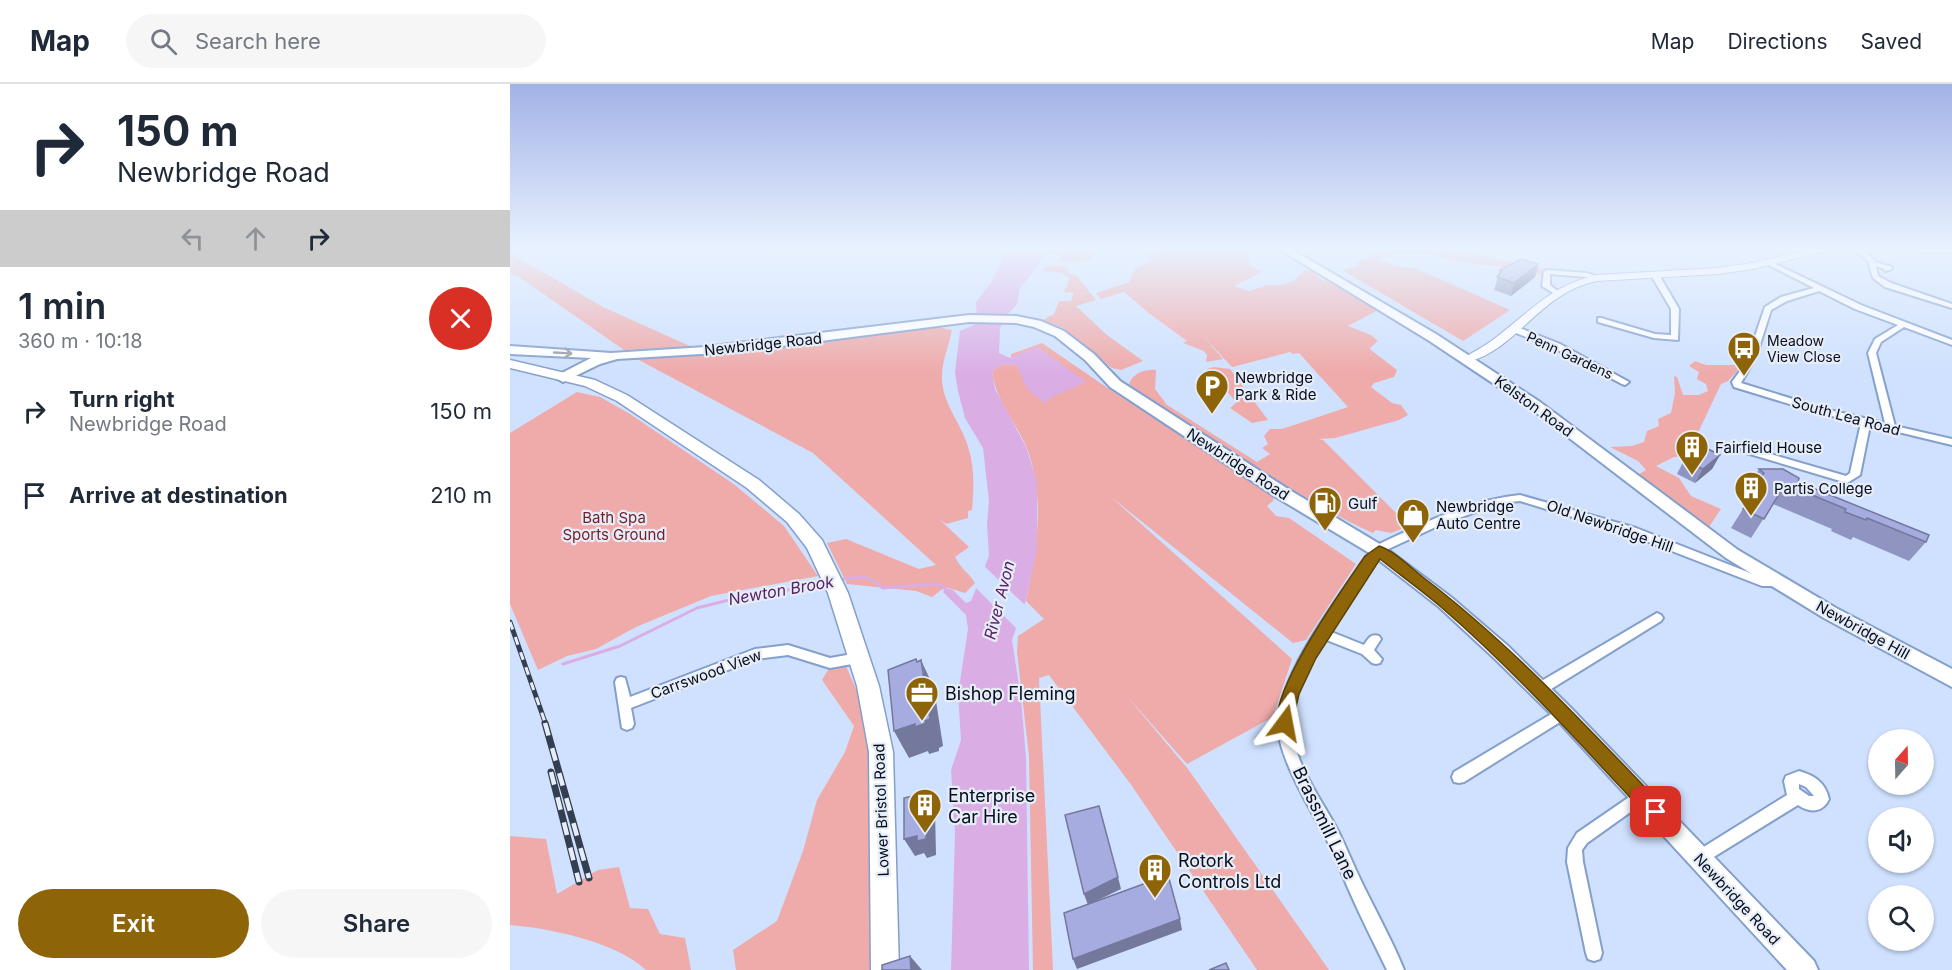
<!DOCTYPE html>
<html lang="en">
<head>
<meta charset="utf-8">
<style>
  :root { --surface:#fff; --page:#f6f6f7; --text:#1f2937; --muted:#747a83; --line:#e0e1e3; --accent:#8e6408 }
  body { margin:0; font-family:Inter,sans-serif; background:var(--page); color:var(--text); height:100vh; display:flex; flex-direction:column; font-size:22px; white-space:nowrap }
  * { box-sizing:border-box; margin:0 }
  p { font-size:20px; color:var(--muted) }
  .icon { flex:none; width:33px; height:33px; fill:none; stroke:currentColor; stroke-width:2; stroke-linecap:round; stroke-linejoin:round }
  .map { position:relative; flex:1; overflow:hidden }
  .sheet { display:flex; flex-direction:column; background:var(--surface); width:510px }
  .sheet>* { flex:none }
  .top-card { background:#fff; color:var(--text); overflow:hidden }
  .needle { width:39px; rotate:20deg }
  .buttons { position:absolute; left:1358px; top:645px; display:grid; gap:12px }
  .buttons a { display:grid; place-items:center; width:66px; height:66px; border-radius:50%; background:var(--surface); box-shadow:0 2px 4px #0004; font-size:30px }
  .pin { position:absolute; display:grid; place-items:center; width:51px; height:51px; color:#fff; margin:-26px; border-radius:12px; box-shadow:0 3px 9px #0006 }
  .me { position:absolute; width:66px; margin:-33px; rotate:13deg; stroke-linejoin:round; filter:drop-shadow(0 0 4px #0008) }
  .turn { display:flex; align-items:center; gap:21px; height:126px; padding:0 18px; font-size:27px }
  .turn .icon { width:78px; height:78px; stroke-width:2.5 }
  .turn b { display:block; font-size:42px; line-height:51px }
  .lanes { display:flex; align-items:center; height:57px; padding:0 18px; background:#0003; justify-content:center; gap:30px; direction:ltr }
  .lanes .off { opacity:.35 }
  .round { display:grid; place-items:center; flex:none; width:63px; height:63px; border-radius:32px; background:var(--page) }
  .head { display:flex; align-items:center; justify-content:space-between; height:102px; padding:0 18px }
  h1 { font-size:36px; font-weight:600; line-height:45px }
  .button { display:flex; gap:12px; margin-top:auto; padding:12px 18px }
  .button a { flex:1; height:69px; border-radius:36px; background:var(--accent); color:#fff; font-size:24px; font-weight:600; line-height:69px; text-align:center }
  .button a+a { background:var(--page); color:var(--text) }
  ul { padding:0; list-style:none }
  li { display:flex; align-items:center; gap:18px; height:84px; padding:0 18px }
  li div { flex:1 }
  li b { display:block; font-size:22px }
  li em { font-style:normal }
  header { display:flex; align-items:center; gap:36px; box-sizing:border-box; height:84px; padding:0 30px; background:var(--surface); border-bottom:2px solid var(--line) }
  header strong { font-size:28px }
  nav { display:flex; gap:33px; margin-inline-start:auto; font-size:21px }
  .search { width:420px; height:54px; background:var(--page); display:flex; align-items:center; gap:15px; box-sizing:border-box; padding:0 21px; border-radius:33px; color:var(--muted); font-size:22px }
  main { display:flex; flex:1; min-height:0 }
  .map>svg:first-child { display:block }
</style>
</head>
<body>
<header>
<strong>Map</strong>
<div class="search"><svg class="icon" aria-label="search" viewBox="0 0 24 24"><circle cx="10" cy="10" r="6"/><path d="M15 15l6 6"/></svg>Search here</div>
<nav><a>Map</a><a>Directions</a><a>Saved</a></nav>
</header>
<main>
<section class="sheet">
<div class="top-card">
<div class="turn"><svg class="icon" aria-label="right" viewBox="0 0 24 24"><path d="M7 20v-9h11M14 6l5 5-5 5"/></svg><div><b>150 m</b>Newbridge Road</div></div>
<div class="lanes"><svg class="icon off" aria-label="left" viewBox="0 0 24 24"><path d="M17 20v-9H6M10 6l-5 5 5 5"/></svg><svg class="icon off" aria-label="ahead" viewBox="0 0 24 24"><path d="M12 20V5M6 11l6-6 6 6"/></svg><svg class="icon" aria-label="right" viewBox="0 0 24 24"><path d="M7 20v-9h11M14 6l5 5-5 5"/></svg></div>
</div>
<div class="head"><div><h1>1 min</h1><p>360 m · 10:18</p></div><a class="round" style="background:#d93025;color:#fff"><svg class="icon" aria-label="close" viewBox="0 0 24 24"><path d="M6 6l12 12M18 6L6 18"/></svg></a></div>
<ul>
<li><svg class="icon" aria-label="right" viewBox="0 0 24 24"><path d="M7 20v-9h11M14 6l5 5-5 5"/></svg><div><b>Turn right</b><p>Newbridge Road</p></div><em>150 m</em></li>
<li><svg class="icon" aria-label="arrive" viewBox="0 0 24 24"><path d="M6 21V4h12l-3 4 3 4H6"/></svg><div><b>Arrive at destination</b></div><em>210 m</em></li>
</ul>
<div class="button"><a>Exit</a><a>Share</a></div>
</section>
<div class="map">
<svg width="1442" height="886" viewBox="0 0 1442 886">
  <rect width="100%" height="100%" fill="#cfe1fe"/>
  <path fill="#efaaaa" d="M538,165H591L584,168V174L572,178H548L552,171L538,169Z
    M642,165H765L771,168L763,171L752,166L737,171L741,177L738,179L751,188L724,202L739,207L758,201H773L784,197L792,188L797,186L802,187L812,196L833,203L866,224V227L838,242L861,251L868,257L860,264L861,266L887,286L884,293L864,299L861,303L882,319L891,321L898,331L889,336L825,354L808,355L813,356L899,442L881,449L866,446L863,449C829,434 798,415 766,396C715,367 664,336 619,300C623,289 636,285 646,286L645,305L657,321L747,378L760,370L752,364L758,360L754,352L760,345H772L838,323L789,269L783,270L780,268L722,283L691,250L713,275L696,278L697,271L694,267L673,259L677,257L640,230L614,208L591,215L586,209L620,198C621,185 631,181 643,177L636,171L648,167Z
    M878,165H933L1028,183L1037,188L1035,193L1019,186L950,178L920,170H880L869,175L885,182L907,185L1000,226L953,257L832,186L849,182L845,179L877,167Z
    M0,169L93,223L182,263L114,266L9,193L0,189Z
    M546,181L553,182L561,190L567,192L586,216L566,222L597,251L633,277L611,286L602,284L553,244L533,236L544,230L549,217H561L564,209L554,208L560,194L552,189L531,187L536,183Z
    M423,242L442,246C439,261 432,277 432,292C431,316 448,335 456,357C465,380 464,402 462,426L458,427V434L436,440L429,435L459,463L445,473C450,484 459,489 465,499L455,509L435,503L422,513L406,507L337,500L317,459L336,455L409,485L426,481L303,369L127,275L194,271Z
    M532,259L602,307L764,411L763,417L757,422L766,432L779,434L846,480L796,556L783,559L600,412L782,575L763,633L677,680L615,610L678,685L819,886H747L622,702L539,591L529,594L543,886H523L519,672L507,568L508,552L534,535L516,517C527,467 536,412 516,362C504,335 486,318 482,287L490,281L501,280V270Z
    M1185,277L1196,281H1226L1228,286L1218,297L1211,300L1177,372L1164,373L1146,382L1169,394L1181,412L1211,425L1197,446L1124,393L1136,386L1128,377L1100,363L1122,362L1134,358L1137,347L1149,342L1148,335L1161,329L1165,309L1164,292L1167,293L1173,311H1189L1198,307L1196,300L1187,295L1189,288L1179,282Z
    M704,283L720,285L758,336L742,339L720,324L726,319C718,304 702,301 697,285Z
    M67,308L90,313L120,330L225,401L274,442L308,492L201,512L126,543L86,565L57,572L28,586L0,520V349Z
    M335,580L346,605L352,606L360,674L363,886H226L223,866L267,837L293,767L307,716L335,668L344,642L312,596L321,581Z
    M0,752L36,755L47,810L88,786L109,783L120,824L138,825L150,850L175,854L181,886H136C107,858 39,844 0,841Z"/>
  <path fill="#daaee5" d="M499,165H536L538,169L510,204L507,220L496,232L490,244L489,269L500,274L520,265L529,264L576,298L542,313L535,319L517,305L507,281H490L482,287L485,305L516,363L527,398V465L516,516L502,556L511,615L516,673L519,886H441L445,749L441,686L451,656L448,610L458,545L456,531L433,508L435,504L443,506L456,519L461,517L479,472L477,440L479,417L473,364L455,334L448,307L445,288L450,247L464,241L467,233L466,218L480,200Z"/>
  <path fill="#cfe1fe" d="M472,480L517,523L509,547L464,502Z"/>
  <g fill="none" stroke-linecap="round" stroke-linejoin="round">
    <path stroke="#daaee5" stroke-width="3" d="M328,496C350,493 355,489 373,504L428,500L437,506
      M53,580L110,562L187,524L227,514L316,500"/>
    <g stroke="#839fcc" stroke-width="4">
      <path id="minor" d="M1342,165C1350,165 1361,170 1365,178L1382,183V185L1375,187L1374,185L1366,182L1368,192L1381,199L1442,220V224L1375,203L1363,194L1358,177Z
        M1257,176L1351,221L1442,256V261L1394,243L1371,258L1366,269L1385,342L1442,355V361L1384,347L1381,348L1360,341L1350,391L1337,399L1233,368L1231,366L1236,363L1336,392L1340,389L1351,339L1309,329L1224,303L1222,298L1230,287L1239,270L1255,223L1271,213L1304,204L1255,179L1254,178ZM1309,207L1345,225L1388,241L1365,255L1358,269L1375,339L1315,325L1231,299L1247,270L1261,226L1277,217Z
        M1037,186L1077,189L1091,194L1087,196L1076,193L1040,190V201L1049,208L1045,210L1032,202L1034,188Z
        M1145,189L1149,191L1169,225L1168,256L1144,254L1088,238V234H1091L1145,250L1161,251V225L1141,191Z
        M1001,243H1007L1050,260L1119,298L1115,301L1112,300L1044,264L1001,247Z
        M1010,411L1126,444L1253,494L1259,495L1264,492L1268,493L1270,496L1266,502H1252L1118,450L1010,417L990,419L930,441L874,467L873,471L864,479L819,547L854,561C858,555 861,549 869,552L871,555L864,566L872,575L870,579L866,580L862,579L852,570L814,555C800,579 782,610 782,640C782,677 810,713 827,745C836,762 843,781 852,799C866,828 882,856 894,886H877C864,859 850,832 838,804C833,793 829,781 824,770C808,736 765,673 768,637C774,582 826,518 856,473L863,468V463C910,441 958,416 1010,411Z
        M1147,529L1151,531L1153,534L1151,537L1033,610L1028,611L1023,610L1022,606L1023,602Z
        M278,561L320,574L348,569L352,570L354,574L352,578L348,579L320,584L278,571L246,575L121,624L124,640L122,644L117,646L112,644L105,598L107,594L111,593L115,594L120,613L245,565Z
        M1053,623L1058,625L1060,629L1058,633L954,698L949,699L944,698L942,693L944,688Z
        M1289,687C1305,692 1315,698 1319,715C1313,729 1299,729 1288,721L1194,779L1189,782L1184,779L1181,774L1184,769L1277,711L1274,697L1276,692ZM1289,700L1296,703L1304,712H1299L1289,705Z
        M1131,705L1136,707L1138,712L1136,717L1077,759L1072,766L1073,778L1092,869L1090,875L1084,877L1078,875L1076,869L1057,778L1058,764L1067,749Z"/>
    </g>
    <g stroke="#839fcc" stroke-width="2">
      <path id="tertiary" d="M1303,165H1323L1243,185L1208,190L1087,197C1030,208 1007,266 958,278L953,275C962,268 974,263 984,255C1020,228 1041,201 1087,191L1208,184L1242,179Z
        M1406,165H1442V169L1410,168Z"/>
    </g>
    <g stroke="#839fcc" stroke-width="4">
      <path id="primary" d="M769,165H781L926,250L1030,318L1228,466L1326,524L1442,585V603L1314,534L1216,474L1020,324L918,256Z
        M459,231L506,232L531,237L554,247L584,270L610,297L778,405L873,462L941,513L998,562L1060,623L1304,877L1308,886H1277L1046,635L984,574L929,523L861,470L766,413L600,303L575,276L545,252L524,243L506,239L459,238L224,268L107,275L90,280L53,298L46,294L48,291L81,274L0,270V262L101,269L195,263Z"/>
    </g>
    <g stroke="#839fcc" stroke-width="3">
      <path id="trunk" d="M0,276L85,296L117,311L249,396L289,430L312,456L338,509L369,602L383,668L389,886H361L359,668L347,602L318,509L297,464L277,438L237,404L107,317L75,302L0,284Z"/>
    </g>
    <use href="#minor" fill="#fff" fill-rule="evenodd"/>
    <use href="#tertiary" fill="#fff" fill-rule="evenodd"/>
    <use href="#primary" fill="#fff" fill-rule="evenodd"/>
    <use href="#trunk" fill="#fff" fill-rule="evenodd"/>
    <g stroke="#333e51" stroke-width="5">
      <path id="rail-far1" d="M0,538L36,641"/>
    </g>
    <g stroke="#333e51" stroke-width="7">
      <path id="rail" d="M35,639L79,794
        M41,688L69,798"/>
    </g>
    <use href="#rail-far1" stroke="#e7edf7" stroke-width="3" stroke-dasharray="8" stroke-linecap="butt"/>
    <use href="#rail" stroke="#e7edf7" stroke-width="4.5" stroke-dasharray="13" stroke-linecap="butt"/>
  </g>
  <path fill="#8f94c0" d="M1028,180L1025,193L1001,212L984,206L990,186Z
    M1210,371L1202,385L1185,399L1167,390L1174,376Z
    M1249,385L1288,398L1416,458L1399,477L1343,453L1341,456L1321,447L1322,445L1263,420L1241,454L1221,444L1233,425L1241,414L1238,413L1242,408L1238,404Z"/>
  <path fill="#74789c" d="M1028,180L1025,193L1001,212L1004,199Z
    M1210,371L1202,385L1185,399L1193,385Z
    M406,575L414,590L411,576L424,604L433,662L429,664V667L419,670L418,667L399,674L384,647L407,578Z
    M415,709L425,726L426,771L417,774L414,769L405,772L394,755L407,752Z
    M608,793L611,805L578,821L574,810Z
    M670,835L672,846L567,885L563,875Z
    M400,872L412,886H401Z"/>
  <path fill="#a6acdf" stroke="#74789c" stroke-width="1.5" d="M1011,175L1028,180L1004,199L987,193L992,187L990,186Z
    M1192,362L1210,371L1193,385L1174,376Z
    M1249,385H1273L1289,394L1288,398L1419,451L1416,458L1357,434L1356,436L1335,428L1336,425L1275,400L1254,435L1233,425L1255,396L1250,394L1254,389Z
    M406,575L407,578L411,576L420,635L415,637L416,639L405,643V640L384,647L378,586Z
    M415,709L416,755L407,757V752L394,755V714Z
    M589,722L608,793L574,810L555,731Z
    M658,791L670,835L563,875L554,829Z
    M400,872L401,886H372V881Z
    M716,879L719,886H699Z"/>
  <defs><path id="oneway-shaft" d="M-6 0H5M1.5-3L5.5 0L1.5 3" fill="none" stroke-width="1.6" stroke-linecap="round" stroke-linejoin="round" transform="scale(1.5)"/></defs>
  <use stroke="#9b9fa5" href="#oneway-shaft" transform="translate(53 269) rotate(3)"/>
  <linearGradient id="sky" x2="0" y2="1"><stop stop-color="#a2b2e7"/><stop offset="0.57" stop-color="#e9f2ff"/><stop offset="1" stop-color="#e9f2ff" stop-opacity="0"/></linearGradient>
  <rect width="1442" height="289" fill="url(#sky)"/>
  <path fill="#8e6408" stroke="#5c4105" stroke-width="1.5" d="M869,462C885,467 901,484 914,494C1002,561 1077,643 1153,722L1156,728L1153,735L1146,737L1140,735C1072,662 1006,588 931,523C911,506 890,491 870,475L806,574L789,610L781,644L775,646L769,644C754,614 836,500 855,472Z"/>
  <defs>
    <g id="bus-pin" transform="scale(1.725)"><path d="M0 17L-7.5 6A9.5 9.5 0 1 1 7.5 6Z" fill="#8e6408" stroke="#e7edf7"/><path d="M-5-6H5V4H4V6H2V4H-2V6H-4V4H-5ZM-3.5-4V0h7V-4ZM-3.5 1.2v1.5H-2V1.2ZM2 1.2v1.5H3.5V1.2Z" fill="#fff"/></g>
    <g id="parking-pin" transform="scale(1.725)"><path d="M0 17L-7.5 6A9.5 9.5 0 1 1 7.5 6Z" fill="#8e6408" stroke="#e7edf7"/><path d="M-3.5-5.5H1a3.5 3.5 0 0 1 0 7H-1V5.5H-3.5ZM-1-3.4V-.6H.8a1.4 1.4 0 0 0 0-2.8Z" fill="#fff"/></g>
    <g id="building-pin" transform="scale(1.725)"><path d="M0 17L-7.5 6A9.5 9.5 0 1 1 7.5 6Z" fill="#8e6408" stroke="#e7edf7"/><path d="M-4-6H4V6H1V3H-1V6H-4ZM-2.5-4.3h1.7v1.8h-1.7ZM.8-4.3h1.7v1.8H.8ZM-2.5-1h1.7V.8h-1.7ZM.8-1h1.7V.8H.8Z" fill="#fff"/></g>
    <g id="fuel-pin" transform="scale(1.725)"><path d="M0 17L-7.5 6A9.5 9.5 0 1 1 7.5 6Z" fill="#8e6408" stroke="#e7edf7"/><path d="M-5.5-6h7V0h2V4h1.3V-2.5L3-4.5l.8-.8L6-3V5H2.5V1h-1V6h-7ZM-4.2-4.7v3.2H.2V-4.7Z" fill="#fff"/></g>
    <g id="shop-pin" transform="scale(1.725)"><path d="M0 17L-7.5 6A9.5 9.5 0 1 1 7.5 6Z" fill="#8e6408" stroke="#e7edf7"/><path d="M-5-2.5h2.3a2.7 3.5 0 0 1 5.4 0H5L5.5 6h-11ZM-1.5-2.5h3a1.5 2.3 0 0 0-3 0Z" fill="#fff"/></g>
    <g id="office-pin" transform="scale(1.725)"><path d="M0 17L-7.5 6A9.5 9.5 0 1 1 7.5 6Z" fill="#8e6408" stroke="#e7edf7"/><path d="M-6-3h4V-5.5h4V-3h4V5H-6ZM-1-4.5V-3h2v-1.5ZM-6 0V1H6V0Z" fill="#fff"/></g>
  </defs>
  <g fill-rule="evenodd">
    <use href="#bus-pin" x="1234" y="264"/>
    <use href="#parking-pin" x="702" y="302"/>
    <use href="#building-pin" x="1182" y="363"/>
    <use href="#building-pin" x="1241" y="404"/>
    <use href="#fuel-pin" x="815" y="419"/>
    <use href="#shop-pin" x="903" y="431"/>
    <use href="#office-pin" x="412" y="609"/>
    <use href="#building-pin" x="415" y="721"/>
    <use href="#building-pin" x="645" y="786"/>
  </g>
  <g text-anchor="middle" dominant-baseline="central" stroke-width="4.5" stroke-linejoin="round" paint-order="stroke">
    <g font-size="14" fill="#050e1e" stroke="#e7edf7" text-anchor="start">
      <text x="1257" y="256">Meadow<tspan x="1257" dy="16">View Close</tspan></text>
    </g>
    <g font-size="14" fill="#050e1e" stroke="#e7edf7">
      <text transform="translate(1060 271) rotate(25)">Penn Gardens</text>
    </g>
    <g font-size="15" fill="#050e1e" stroke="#e7edf7">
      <text transform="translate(253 260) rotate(-6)">Newbridge Road</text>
      <text transform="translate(1024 322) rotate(36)">Kelston Road</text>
      <text transform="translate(1336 332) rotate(15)">South Lea Road</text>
      <text transform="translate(728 380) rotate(33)">Newbridge Road</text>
      <text transform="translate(1100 442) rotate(19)">Old Newbridge Hill</text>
      <text transform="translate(1353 546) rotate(29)">Newbridge Hill</text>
      <text transform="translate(196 590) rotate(-20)">Carrswood View</text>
      <text transform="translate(371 726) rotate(-92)">Lower Bristol Road</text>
      <text transform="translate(1227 815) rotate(47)">Newbridge Road</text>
    </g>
    <g font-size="15" fill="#050e1e" stroke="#e7edf7" text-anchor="start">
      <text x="725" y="293">Newbridge<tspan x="725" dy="17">Park &amp; Ride</tspan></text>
      <text x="1205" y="363">Fairfield House</text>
      <text x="1264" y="404">Partis College</text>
      <text x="838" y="419">Gulf</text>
      <text x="926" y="422">Newbridge<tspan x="926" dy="17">Auto Centre</tspan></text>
    </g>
    <g font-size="15" fill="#741d27" stroke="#e7edf7">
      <text x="104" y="433">Bath Spa<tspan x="104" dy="17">Sports Ground</tspan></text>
    </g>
    <g font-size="16" font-style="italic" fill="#562263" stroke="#e7edf7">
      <text transform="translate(271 506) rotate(-10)">Newton Brook</text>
      <text transform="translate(489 516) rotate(-76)">River Avon</text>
    </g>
    <g font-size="18" fill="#050e1e" stroke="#e7edf7" text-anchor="start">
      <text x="435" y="609">Bishop Fleming</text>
      <text x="438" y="711">Enterprise<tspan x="438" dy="21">Car Hire</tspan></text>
      <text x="668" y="776">Rotork<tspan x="668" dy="21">Controls Ltd</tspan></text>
    </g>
    <g font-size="18" fill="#050e1e" stroke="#e7edf7">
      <text transform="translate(815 739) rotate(64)">Brassmill Lane</text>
    </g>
  </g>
</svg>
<div class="buttons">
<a><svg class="needle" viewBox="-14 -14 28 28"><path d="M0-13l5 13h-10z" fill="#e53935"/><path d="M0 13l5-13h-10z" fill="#747a83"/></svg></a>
<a><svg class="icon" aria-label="sound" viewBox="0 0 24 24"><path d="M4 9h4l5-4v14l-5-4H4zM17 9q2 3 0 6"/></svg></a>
<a><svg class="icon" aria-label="search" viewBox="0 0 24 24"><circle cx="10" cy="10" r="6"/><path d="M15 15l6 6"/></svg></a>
</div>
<div class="pin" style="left:1146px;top:728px;background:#d93025"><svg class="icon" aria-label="arrive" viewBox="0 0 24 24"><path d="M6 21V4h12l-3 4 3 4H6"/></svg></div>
<svg class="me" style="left:775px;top:639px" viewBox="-20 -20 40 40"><path d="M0-17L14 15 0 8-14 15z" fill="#8e6408" stroke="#fff" stroke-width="4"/></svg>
</div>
</main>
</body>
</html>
